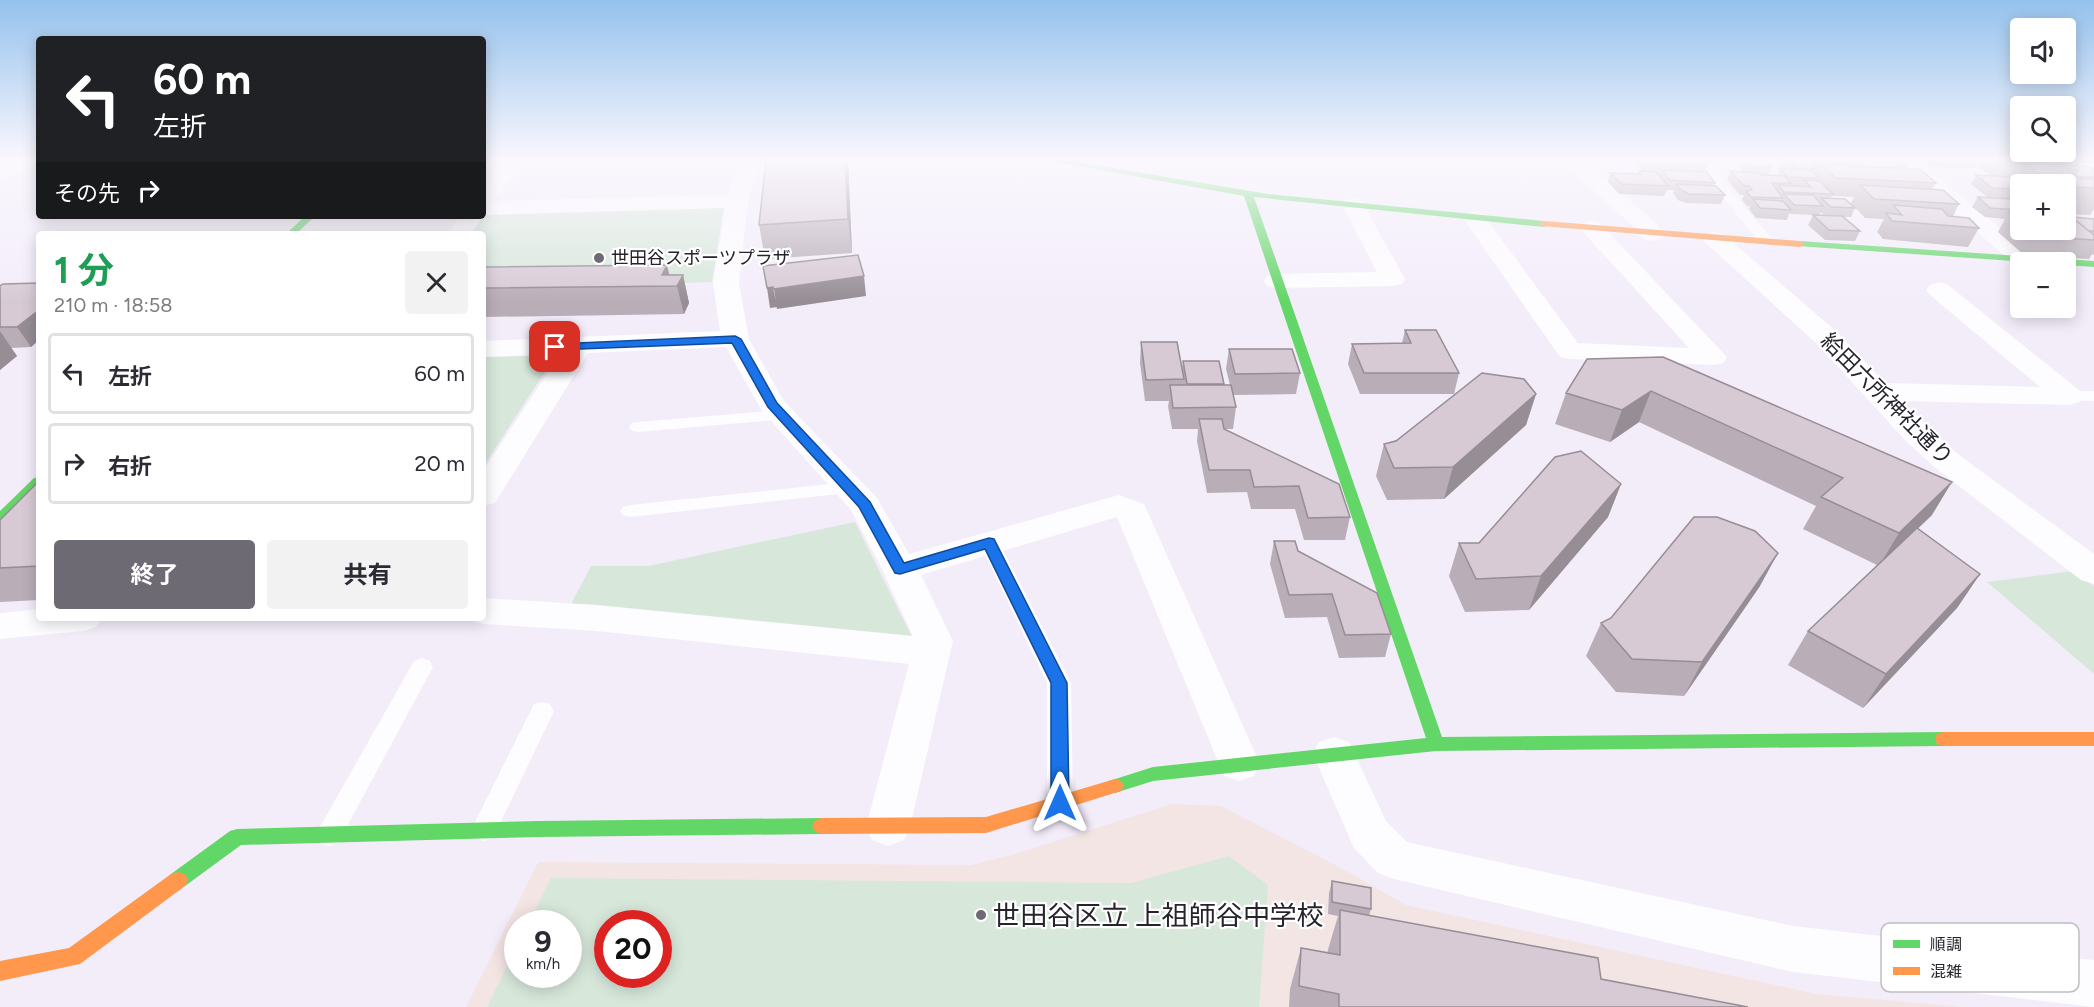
<!DOCTYPE html>
<html lang="ja">
<head>
<meta charset="utf-8">
<style>
  :root { --surface:#fff; --page:#f2f2f3; --text:#2b2b33; --muted:#7c7c81; --line:#e1e1e2; --accent:#6e6a74 }
  body { margin:0; font-family:Figtree,"Noto Sans JP",sans-serif; background:var(--page); color:var(--text); height:100vh; display:flex; flex-direction:column; font-size:22px; white-space:nowrap }
  * { box-sizing:border-box; margin:0 }
  p { font-size:20px; color:var(--muted) }
  .icon { flex:none; width:33px; height:33px; fill:none; stroke:currentColor; stroke-width:2; stroke-linecap:round; stroke-linejoin:round }
  .map { position:relative; flex:1; overflow:hidden }
  .details { position:absolute; left:36px; top:231px; width:450px; height:390px; display:flex; flex-direction:column; background:var(--surface); border-radius:6px; box-shadow:0 3px 15px #0003 }
  .details>* { flex:none }
  .hud { position:absolute; left:36px; top:36px; width:450px; height:183px; border-radius:6px; box-shadow:0 3px 15px #0003; background:#202124; color:#fff; overflow:hidden }
  .buttons { position:absolute; left:2010px; top:18px; display:grid; gap:12px }
  .buttons a { display:grid; place-items:center; width:66px; height:66px; border-radius:6px; background:var(--surface); box-shadow:0 3px 15px #0003; font-size:30px }
  .speed { position:absolute; left:504px; top:910px; display:flex; gap:12px; font-size:30px; font-weight:700; text-align:center }
  .speed>* { display:grid; place-content:center; width:78px; height:78px; border-radius:50%; background:var(--surface); box-shadow:0 3px 15px #0003; line-height:1 }
  .speed small { font-size:15px; font-weight:400 }
  .speed .limit { border:9px solid #d22; background:#fff; color:#111 }
  .pin { position:absolute; display:grid; place-items:center; width:51px; height:51px; color:#fff; margin:-26px; border-radius:12px; box-shadow:0 3px 9px #0006 }
  .me { position:absolute; width:66px; margin:-33px; rotate:0deg; stroke-linejoin:round; filter:drop-shadow(0 0 4px #0008) }
  .turn { display:flex; align-items:center; gap:21px; height:126px; padding:0 18px; font-size:27px }
  .turn .icon { width:78px; height:78px; stroke-width:2.5 }
  .turn b { display:block; font-size:42px; line-height:51px }
  .then { display:flex; align-items:center; height:57px; padding:0 18px; background:#0003; gap:12px; font-size:22px }
  .round { display:grid; place-items:center; flex:none; width:63px; height:63px; border-radius:6px; background:var(--page) }
  .summary { display:flex; align-items:center; justify-content:space-between; height:102px; padding:0 18px }
  h1 { font-size:36px; font-weight:700; line-height:45px; color:#1e9e55 }
  .primary-button { display:flex; gap:12px; margin-top:auto; padding:12px 18px }
  .primary-button a { flex:1; height:69px; border-radius:6px; background:var(--accent); color:#fff; font-size:24px; font-weight:700; line-height:69px; text-align:center }
  .primary-button a+a { background:var(--page); color:var(--text) }
  ul { padding:0; list-style:none }
  li { display:flex; align-items:center; gap:18px; height:81px; margin:0 12px 9px; padding:0 6px; border:3px solid var(--line); border-radius:6px }
  li div { flex:1 }
  li b { display:block; font-size:22px }
  li em { font-style:normal }
  .map>svg:first-child { display:block }
</style>
</head>
<body>
<div class="map">
<svg width="2094" height="1007" viewBox="0 0 2094 1007">
  <rect width="100%" height="100%" fill="#f3edfa"/>
  <path fill="#f4e5e5" fill-rule="evenodd" d="M1172,804L1221,806L1345,870L1406,905L1817,994L1963,1007H466L538,862L971,865L1011,855ZM518,924H568V975H518ZM608,924H658V975H608Z"/>
  <path fill="#d7e8db" fill-rule="evenodd" d="M724,206L712,282L483,289V234H467L483,214Z
    M542,356L550,364L483,467V357Z
    M855,522L913,639L570,606L591,566H648Z
    M2073,571L2094,586V674L1987,582Z
    M1229,856L1268,885L1259,1007H487L517,945L518,975H568V924H528L551,878L1131,883ZM608,924H658V975H608Z"/>
  <g fill="none" stroke-linecap="round" stroke-linejoin="round">
    <path fill="#fdfcfe" fill-rule="evenodd" d="M1801,160L1800,165L1796,166L1709,165L1771,238L1773,241L1771,244H1761L1693,161Z
      M2069,391H2094V401L2063,400L2060,396L2063,392Z
      M782,410L788,411L791,415L788,419L638,432L632,431L629,427L632,423L638,422Z
      M849,482L856,484L859,488L856,492L630,517L623,515L620,511L623,507L630,505Z
      M989,535L996,537L999,542L1071,683L1073,803L1069,811L1060,814L1051,811L1047,803V683L979,542L982,537Z
      M422,658L430,661L433,667L338,843L329,846L320,843L316,835L320,827L414,661Z
      M542,702L550,704L554,711L493,838L484,841L475,838L471,830L534,704Z"/>
    <path fill="#fdfcfe" fill-rule="evenodd" d="M12,160H39V162L0,179V165Z
      M504,160H525L494,201L728,195L738,160H758L748,201L739,283L749,339L784,401L877,498L909,554L1119,495L1144,504L1260,764L1254,776L1239,781L1224,776L1117,517L921,575L953,641L910,827L904,840L888,846L872,840L866,827L909,664L597,631L483,624L470,620L469,618H483V598L597,605L913,636L882,569L851,510L762,411L726,347L588,353L495,503L483,506V471L560,354L483,357V341L720,331L713,283L725,208L483,215V187Z
      M1561,160H1583L1656,223L1663,234L1659,239L1651,241L1643,239L1638,231Z
      M1893,160H1916L2031,253L2034,258L2031,262H2020V265L2013,263Z
      M1353,198L1361,200L1364,205L1405,279L1402,284L1393,286L1276,288L1267,286L1264,281L1267,276L1276,274L1377,272L1342,205L1345,200Z
      M1474,211L1482,213L1578,343L1689,348L1584,233L1580,228L1584,223L1592,221L1600,223L1727,357L1723,363L1713,365L1570,359L1560,357L1463,218L1466,213Z
      M460,216H483L471,234H447Z
      M1715,232L1723,234L1837,332L1885,383L2040,387L1930,295L1926,290L1930,285L1939,282L1948,285L2079,390L2084,396L2079,402L2069,405L1902,401L1955,452L2094,554V584L2081,580L1933,466L1905,440L1817,344L1707,244L1703,239L1707,234Z
      M39,609V618H102L96,627L83,631L0,639V613Z
      M1334,737L1349,742L1386,821L1407,842L1793,926L2094,960V1007L1793,972L1394,879L1378,873L1354,848L1313,754L1319,742Z"/>
    <path fill="#63d668" fill-rule="evenodd" d="M1045,160H1065L1268,194L1544,221L1549,224L1544,227L1254,197L1442,737L1943,732L1949,734L1951,739L1949,744L1943,746L1436,751L1153,781L1115,793L1109,791L1106,786L1109,781L1153,767L1426,738L1244,196Z
      M305,216H315L296,234H286Z
      M1800,241L2094,261V267L2066,265V262H2028L1797,246V242Z
      M39,477V488L5,522L0,523V511L34,478Z
      M821,818L827,821L830,826L827,831L821,834L539,837L241,845L185,886L178,888L171,886L168,880L171,874L230,831L237,829L539,821Z"/>
    <path fill="#ff974d" fill-rule="evenodd" d="M1544,221L1800,241L1805,244L1800,247L1541,226L1539,224Z
      M1943,732H2094V746H1943L1937,744L1935,739L1937,734Z
      M1115,779L1121,781L1124,786L1121,791L986,833L821,834L815,831L812,826L815,821L821,818L986,817Z
      M178,872L185,874L188,880L185,886L80,964L0,981V961L69,948L171,874Z"/>
  </g>
  <path fill="#b9aeb7" fill-rule="evenodd" d="M766,160H848L852,253L765,259L759,225Z
    M1633,160H1709L1705,172L1715,183L1714,186L1725,195L1721,204L1686,203L1678,200L1673,193L1674,190H1667L1664,196L1619,194L1608,182L1610,173L1638,174L1639,171L1643,172Z
    M1739,160H1765L1772,167L1768,175L1777,176L1780,169H1783L1780,166L1782,160H1808L1814,166H1815L1809,161V160H1911L1906,169L1936,183L1932,189L1959,204L1953,216L1979,228L1968,247L1883,239L1877,232L1884,219L1865,218L1851,203L1854,197L1832,196L1831,198L1855,208L1851,217H1844L1860,231L1855,241L1825,240L1808,225L1813,215H1815L1790,214L1789,213L1787,220L1756,218L1749,209L1750,206H1747L1742,200L1744,195H1740L1727,180L1730,171L1744,172L1738,164ZM1821,212L1825,216H1819Z
    M1924,160H2094V163L2066,162L2071,165L2093,169L2094,167V209L2090,215L2066,214V184H2020V199L1987,197L1971,184L1976,175L1991,176L1977,165L1975,168L1932,167Z
    M1978,197L2020,201V230H2066L2094,231V255L2092,254L2089,259L2024,255L1998,232L2005,219L1985,217L1972,207Z
    M483,267L683,275L689,303L684,314L483,317Z
    M39,283V340L31,347L11,348L17,356L0,370V286Z
    M1405,330L1459,373L1454,394H1360L1348,364L1352,344L1402,343Z
    M1141,342L1182,369L1183,361L1224,385H1230L1226,369L1229,349L1300,373L1296,394L1233,395L1236,407L1233,429H1225L1350,517L1345,540H1304L1295,509H1251L1247,492L1207,493L1197,441L1198,429H1172L1168,406L1169,401H1145L1140,363Z
    M1587,359L1932,515L1918,528L1980,574L1957,608L1863,708L1788,665L1808,631L1877,565L1803,529L1816,506L1639,422L1610,442L1555,424L1566,393Z
    M1536,394L1526,425L1444,499L1387,500L1376,476L1384,444Z
    M39,481V600L0,602V520Z
    M1621,484L1608,517L1529,610L1465,612L1449,576L1459,543H1479Z
    M1274,541L1298,551L1391,634L1385,657L1339,658L1327,617L1285,618L1270,564Z
    M1760,586L1684,696L1616,692L1586,656L1601,623Z
    M1332,881L1371,909L1369,916L1601,979L1748,1007H1289L1290,989L1301,948L1327,953L1338,916L1328,914L1329,893Z"/>
  <path fill="#968d95" d="M845,160H848L852,253L848,219Z
    M667,265L672,286L662,275Z
    M683,275L689,303L684,314L677,286Z
    M864,276L866,296L777,309L774,289Z
    M773,287L777,307L770,308L767,288Z
    M39,310V340L31,347L17,327Z
    M0,331L17,356L0,370Z
    M1651,391L1639,422L1610,442L1622,410Z
    M1536,394L1526,425L1444,499L1453,467Z
    M1952,482L1932,515L1879,566L1899,533Z
    M1621,484L1608,517L1529,610L1541,576Z
    M1778,553L1760,586L1684,696L1702,662Z
    M1980,574L1957,608L1863,708L1886,674Z"/>
  <path fill="#d7cad5" stroke="#968d95" stroke-width="1.5" d="M766,160H845L848,219L759,225Z
    M1745,160H1765L1772,167L1751,166Z
    M1788,160H1808L1817,169L1796,168Z
    M1860,160L1893,161L1902,169L1867,167Z
    M2019,160H2064L2078,170L2066,169L2081,179H2092L2094,180V188L2066,187V184H2054Z
    M1816,162L1855,164L1857,166L1822,165L1821,167Z
    M1822,165L1920,169L1936,183L1836,178Z
    M2071,165L2087,166L2094,170V177H2078L2075,175L2078,170Z
    M1780,169L1811,170L1819,178L1788,177Z
    M1662,170L1707,172L1715,183L1669,180Z
    M1639,171L1656,172L1668,186L1622,184L1610,173L1641,174Z
    M1730,171L1761,173V175L1784,176L1791,183H1772L1783,198L1751,197L1746,191L1752,190L1749,186H1744Z
    M1976,175L2009,177L2020,186V189L1992,188Z
    M1804,180L1820,181L1833,194L1784,192L1778,185L1811,187Z
    M1676,184L1716,186L1725,195L1689,194L1681,190Z
    M1860,185L1943,190L1959,204L1874,199Z
    M1784,194L1813,195L1823,206L1794,205Z
    M1978,197L2013,199L2020,201V210L1990,208Z
    M1821,198L1845,199L1855,208L1831,207Z
    M1753,199L1783,201L1791,210L1760,208Z
    M1893,205L1942,209L1948,216L1969,218L1979,228L1892,221L1886,213L1902,215Z
    M2010,211L2020,212V214L2012,213Z
    M2009,213L2020,214V223Z
    M1813,215L1842,216L1860,231L1829,230Z
    M2066,217H2071L2094,235V240L2035,236L2028,230H2066Z
    M2072,217L2094,219V231H2089Z
    M858,255L864,276L774,289L773,287L767,288L763,266Z
    M667,265L662,275H683L677,286L483,288V267Z
    M39,283V310L17,327H0V286L3,284Z
    M1405,330H1436L1459,373H1364L1352,344L1411,343Z
    M1141,342H1177L1184,379L1146,380Z
    M1229,349H1292L1300,373L1235,374Z
    M1663,357L1952,482L1899,533L1821,497L1843,478L1651,391L1622,410L1566,393L1587,359Z
    M1183,361H1219L1224,384H1187Z
    M1482,373L1524,379L1536,394L1453,467L1394,468L1384,444L1396,441Z
    M1170,385H1231L1236,407L1173,408Z
    M1199,419H1222L1224,429L1339,484L1350,517L1308,518L1299,486L1254,487L1250,470H1209Z
    M1581,451L1621,484L1541,576L1476,579L1459,543H1479L1555,457Z
    M39,481V566L0,568V520Z
    M1694,517H1717L1755,531L1778,553L1702,662L1632,659L1601,623L1611,618Z
    M1917,528L1980,574L1886,674L1808,631Z
    M1274,541H1295L1298,551L1377,593L1391,634L1345,635L1332,594L1289,595Z
    M1332,881L1371,888V909L1332,902Z
    M1340,910L1598,958L1601,979L1748,1007H1339V994L1299,986L1301,948L1340,955Z"/>
  <linearGradient id="sky" x2="0" y2="1"><stop stop-color="#95c2ed"/><stop offset="0.53" stop-color="#faf7fd"/><stop offset="1" stop-color="#faf7fd" stop-opacity="0"/></linearGradient>
  <rect width="2094" height="301" fill="url(#sky)"/>
  <path fill="#1a73e8" stroke="#114b97" stroke-width="1.5" d="M735,336L741,339L777,403L870,502L904,563L989,538L994,539L1067,683L1069,803L1066,809L1060,811L1053,809L1051,803V683L985,549L900,574L895,573L859,507L768,407L732,343L555,350L549,347L555,344Z"/>
  <g fill="#6e6a74" stroke="#fff" stroke-width="2">
    <circle cx="599" cy="258" r="6"/>
    <circle cx="981" cy="915" r="6"/>
  </g>
  <g text-anchor="middle" dominant-baseline="central" stroke-width="4.5" stroke-linejoin="round" paint-order="stroke">
    <g font-size="18" fill="#27232c" stroke="#fff" text-anchor="start">
      <text x="611" y="258">世田谷スポーツプラザ</text>
    </g>
    <g font-size="22" fill="#27232c" stroke="#fff">
      <text transform="translate(1887 399) rotate(45)">給田六所神社通り</text>
    </g>
    <g font-size="27" fill="#27232c" stroke="#fff" text-anchor="start">
      <text x="993" y="915">世田谷区立 上祖師谷中学校</text>
    </g>
  </g>
  <rect x="1881" y="923" width="198" height="69" rx="9" fill="#fff" stroke="#bebdc0" stroke-width="1.5"/>
  <rect x="1893" y="940" width="27" height="8" fill="#63d668"/>
  <rect x="1893" y="967" width="27" height="8" fill="#ff974d"/>
  <g font-size="16" fill="#27232c">
    <text x="1930" y="950">順調</text>
    <text x="1930" y="977">混雑</text>
  </g>
</svg>
<div class="buttons">
<a><svg class="icon" aria-label="sound" viewBox="0 0 24 24"><path d="M4 9h4l5-4v14l-5-4H4zM17 9q2 3 0 6"/></svg></a>
<a><svg class="icon" aria-label="search" viewBox="0 0 24 24"><circle cx="10" cy="10" r="6"/><path d="M15 15l6 6"/></svg></a>
<a>+</a>
<a>−</a>
</div>
<div class="speed"><div>9<small>km/h</small></div><div class="limit">20</div></div>
<div class="pin" style="left:555px;top:347px;background:#d93025"><svg class="icon" aria-label="arrive" viewBox="0 0 24 24"><path d="M6 21V4h12l-3 4 3 4H6"/></svg></div>
<svg class="me" style="left:1060px;top:803px" viewBox="-20 -20 40 40"><path d="M0-17L14 15 0 8-14 15z" fill="#1a73e8" stroke="#fff" stroke-width="4"/></svg>
<div class="hud">
<div class="turn"><svg class="icon" aria-label="left" viewBox="0 0 24 24"><path d="M17 20v-9H6M10 6l-5 5 5 5"/></svg><div><b>60 m</b>左折</div></div>
<div class="then">その先<svg class="icon" aria-label="right" viewBox="0 0 24 24"><path d="M7 20v-9h11M14 6l5 5-5 5"/></svg></div>
</div>
<section class="details">
<div class="summary"><div><h1>1 分</h1><p>210 m · 18:58</p></div><a class="round"><svg class="icon" aria-label="close" viewBox="0 0 24 24"><path d="M6 6l12 12M18 6L6 18"/></svg></a></div>
<ul>
<li><svg class="icon" aria-label="left" viewBox="0 0 24 24"><path d="M17 20v-9H6M10 6l-5 5 5 5"/></svg><div><b>左折</b></div><em>60 m</em></li>
<li><svg class="icon" aria-label="right" viewBox="0 0 24 24"><path d="M7 20v-9h11M14 6l5 5-5 5"/></svg><div><b>右折</b></div><em>20 m</em></li>
</ul>
<div class="primary-button"><a>終了</a><a>共有</a></div>
</section>
</div>
</body>
</html>
